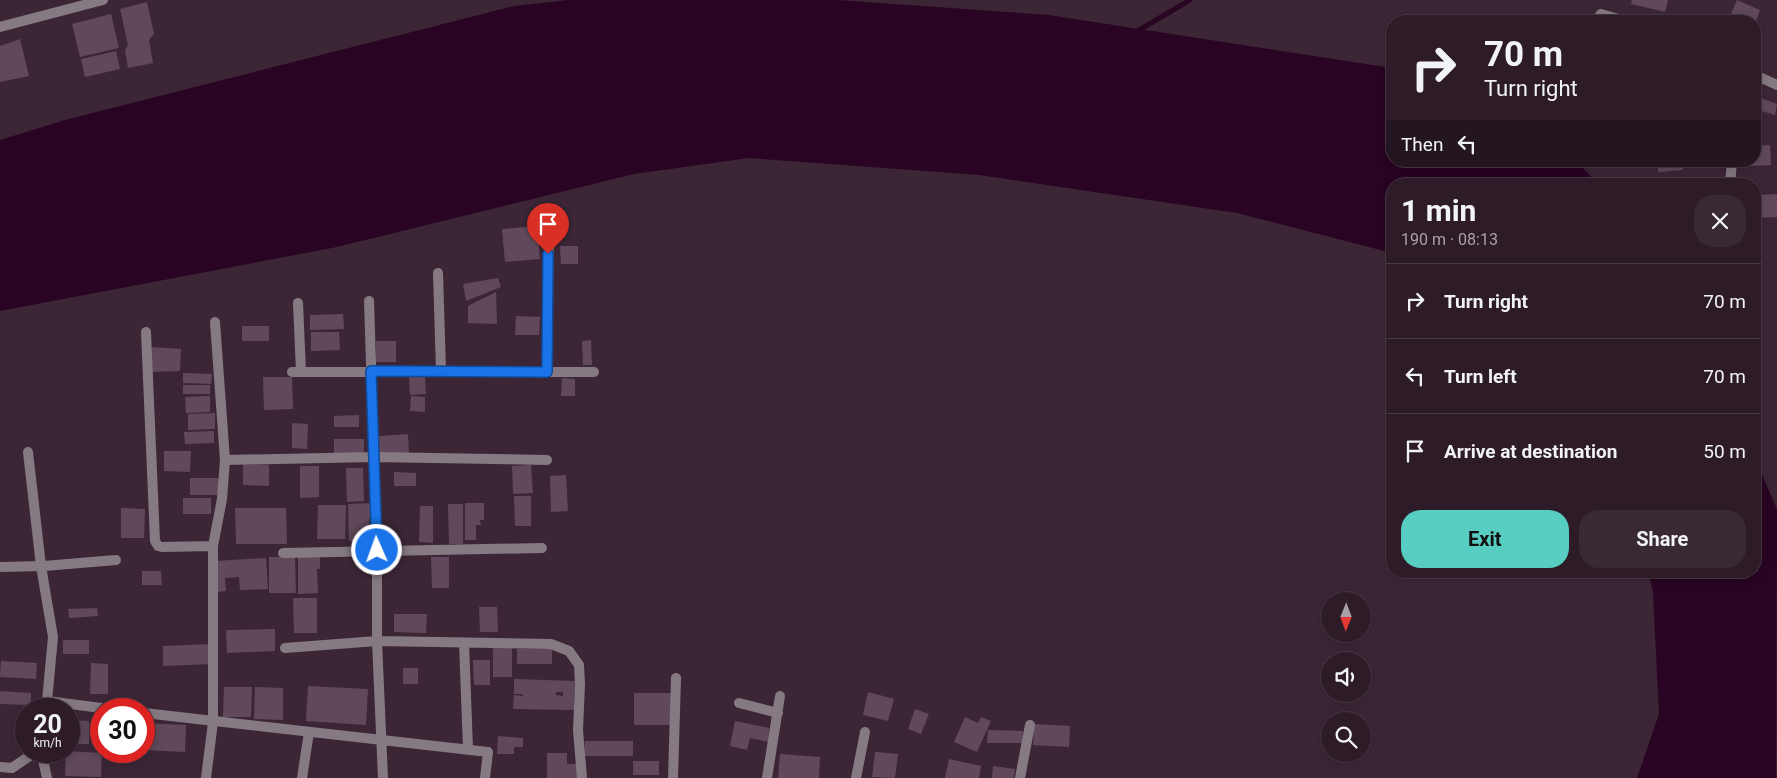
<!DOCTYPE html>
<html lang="en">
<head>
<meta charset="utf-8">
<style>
  :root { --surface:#2d1c28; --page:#392934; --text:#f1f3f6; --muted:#a7a1a8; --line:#483a45; --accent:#57cec1 }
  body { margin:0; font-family:Roboto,sans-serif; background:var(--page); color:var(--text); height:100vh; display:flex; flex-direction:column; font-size:19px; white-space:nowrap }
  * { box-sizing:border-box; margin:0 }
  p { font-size:16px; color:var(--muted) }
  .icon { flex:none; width:28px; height:28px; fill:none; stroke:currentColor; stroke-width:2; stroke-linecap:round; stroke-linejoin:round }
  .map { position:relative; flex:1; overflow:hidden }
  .panel { position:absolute; left:1386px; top:178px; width:375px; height:400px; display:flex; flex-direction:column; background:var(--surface); border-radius:20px; box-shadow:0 2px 12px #0003,0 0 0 1px var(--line) }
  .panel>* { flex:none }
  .hud { position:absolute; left:1386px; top:15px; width:375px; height:152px; border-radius:20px; box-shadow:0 2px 12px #0003,0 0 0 1px var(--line); background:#2d1c28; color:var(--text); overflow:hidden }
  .needle { width:32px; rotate:181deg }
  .controls { position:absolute; left:1321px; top:592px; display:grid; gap:10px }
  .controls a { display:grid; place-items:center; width:50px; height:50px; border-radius:50%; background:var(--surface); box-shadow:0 2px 12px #0003,0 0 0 1px var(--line); font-size:25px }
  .speed { position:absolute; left:15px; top:698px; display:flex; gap:10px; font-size:25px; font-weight:700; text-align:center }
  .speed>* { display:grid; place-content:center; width:65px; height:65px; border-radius:50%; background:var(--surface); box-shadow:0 2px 12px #0003,0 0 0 1px var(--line); line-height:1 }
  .speed small { font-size:12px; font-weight:400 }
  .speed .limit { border:8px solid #d22; background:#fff; color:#111 }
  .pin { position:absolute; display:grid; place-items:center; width:42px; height:42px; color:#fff; margin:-51px -21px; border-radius:50% 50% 50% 0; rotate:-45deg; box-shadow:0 0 5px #0007 }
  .pin .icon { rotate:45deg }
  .me { position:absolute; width:55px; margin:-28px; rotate:358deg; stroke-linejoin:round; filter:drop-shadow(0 0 4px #0008) }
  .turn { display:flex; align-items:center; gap:18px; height:105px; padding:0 15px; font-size:22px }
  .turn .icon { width:65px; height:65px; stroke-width:2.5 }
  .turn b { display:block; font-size:35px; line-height:42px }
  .then { display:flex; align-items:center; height:48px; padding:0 15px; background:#0003; gap:10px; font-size:19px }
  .round { display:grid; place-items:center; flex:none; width:52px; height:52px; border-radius:20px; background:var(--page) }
  .headline { display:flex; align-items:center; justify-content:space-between; height:85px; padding:0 15px }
  h1 { font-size:30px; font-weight:700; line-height:38px }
  .button { display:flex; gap:10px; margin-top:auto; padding:10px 15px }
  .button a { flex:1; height:58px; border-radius:20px; background:var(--accent); color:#111; font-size:20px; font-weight:700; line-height:58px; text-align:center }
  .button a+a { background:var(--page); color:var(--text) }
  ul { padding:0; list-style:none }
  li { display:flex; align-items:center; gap:15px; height:75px; padding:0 15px; border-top:1px solid var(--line) }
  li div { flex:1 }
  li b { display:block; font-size:19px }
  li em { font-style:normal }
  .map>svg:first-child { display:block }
</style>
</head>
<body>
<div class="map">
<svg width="1777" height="778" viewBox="0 0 1777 778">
  <rect width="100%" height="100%" fill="#3c2636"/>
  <path fill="#290423" d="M568,0H837L1049,15L1392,68V161H1576L1598,184H1392V253L1237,213L979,175L749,158L634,174L337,247L0,311V140L65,120L514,6Z
    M1755,459L1777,509L1776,778H1637L1659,714L1653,592L1648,571H1755Z"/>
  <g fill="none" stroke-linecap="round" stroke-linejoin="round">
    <path stroke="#290423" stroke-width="5" d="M1134,33L1190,0"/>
  </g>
  <path fill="#61495b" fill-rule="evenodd" d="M1632,0H1668L1665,12L1631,4Z
    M1737,0L1760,10L1756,21H1728Z
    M147,2L154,34L149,40L153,63L128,68L125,50L128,45L120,9Z
    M111,14L119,48L80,57L72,24Z
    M20,39L29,76L0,82V46Z
    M116,51L120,69L85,77L81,59Z
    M1755,96L1777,104L1775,115L1755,109Z
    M1770,145L1771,165L1751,166V161H1755V146Z
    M1657,161H1682L1683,170L1658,172Z
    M1777,194V217L1755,218V195Z
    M537,226L540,259L505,262L502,229Z
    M560,246H578V264H561Z
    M498,278L501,287L466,301L463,284Z
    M496,292L497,324L468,323V306Z
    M343,314L344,329L310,330V315Z
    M516,316L540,317L539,335H515Z
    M242,326H269V341H242Z
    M311,332H339L340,350L311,351Z
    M591,340L592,365H583L582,341Z
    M376,341H396V362H376Z
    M152,347L181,349L180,371L149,372Z
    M183,373L212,374L211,384L183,383Z
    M409,376H425L426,394L410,395Z
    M263,377H292L293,409L264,410Z
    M562,378L575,379V396H561Z
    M183,385H210V394H183Z
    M210,396V412L186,413L185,397Z
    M411,396L425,397V412L410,411Z
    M215,413V429L188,430V414Z
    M359,415V427H334V416Z
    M292,423L308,424L307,449L292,448Z
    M214,431V443L185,444L184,432Z
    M408,434L409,453L379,454L378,436Z
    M334,439H364V453H334Z
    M164,451H191L190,472L164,471Z
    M243,464L269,465V486L243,485Z
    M531,465L533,493L513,494L512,466Z
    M300,466H319V497L300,498Z
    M346,468H363L364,501L347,502Z
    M394,472L416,473V486H394Z
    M566,475L568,511L551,512L550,476Z
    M190,478H221V495H190Z
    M514,496H531V526H515Z
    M183,498H211V514H183Z
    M373,503V519H369L370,540L349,541L348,504Z
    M465,503H484V520H480L481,525H476V540H465Z
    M448,504H463V544H449Z
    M318,505H346L345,539H317Z
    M420,506H433V543L419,542Z
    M121,508L145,509L144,538H121Z
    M235,508H286L287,544H236Z
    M298,556H320V569H317L318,593L298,594Z
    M269,557H295L296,593H269Z
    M431,557H449V588H432Z
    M266,558L268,589L240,590L239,577L225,578L226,591L217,592L215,561Z
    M142,571H161L162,585H142Z
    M293,598H317V633H294Z
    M479,607H497L498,632H480Z
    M97,608L98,616L69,618L68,609Z
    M394,614H427L426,633L394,632Z
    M275,629V651L227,653L226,630Z
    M63,640H89V654H63Z
    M211,644L212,664L163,666V646Z
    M493,647H512V677H493Z
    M517,649H552V664H517Z
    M473,660H490V685H474Z
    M1,661L37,663L36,679L0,677Z
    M91,663L108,664V694H90Z
    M403,668H418V684H403Z
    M514,679L575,681L574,710L513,709L514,695L523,696V694H514ZM556,692H563V696L556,695Z
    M308,686L368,689L366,725L306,721Z
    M224,687H252L251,717H223Z
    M255,687L283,688V720L254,719Z
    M0,691L31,693V705L0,704Z
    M868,692L894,699L888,721L863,715Z
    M634,693H672V725H634Z
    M915,709L929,714L921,734L908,729Z
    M965,717L978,723L981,717L991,721L977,752L954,742Z
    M69,720L89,721V744H69Z
    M735,721L769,728L768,742L750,738L747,750L730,746Z
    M144,723L186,725L185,752L144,750Z
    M1034,724L1070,726L1069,747L1033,745Z
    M988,730L1023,731L1022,743H987Z
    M498,736L523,738V747H514V754H497Z
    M585,741H633V756H585Z
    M66,751L102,753L101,777L65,776Z
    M875,752L898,754L895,778L872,777Z
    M547,753H567V764H578V778H547Z
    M780,754L820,757L819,778H778Z
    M949,759L981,766L979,778H945Z
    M633,761H659V775H633Z
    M993,766L1015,769L1014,778H992Z"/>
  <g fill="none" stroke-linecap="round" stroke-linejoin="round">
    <path stroke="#867a82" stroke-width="10" d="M1596,21L1601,14L1626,21
      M1755,75L1777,85
      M1730,184L1732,161
      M438,273L441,371
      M369,301L377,550V641L383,778
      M298,303L301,372
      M146,332L155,541L158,546L162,547L213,546
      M292,372H594
      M547,372L549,234
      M28,452L41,566L53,637L47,701
      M225,460L373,457L547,460
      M283,553L542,548
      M0,567L44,566L116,560
      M464,643L468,749
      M285,648L377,641L551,644L569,651L579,665L580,684L578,730L582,778
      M739,703L778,713
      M46,709L47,701L109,709
      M144,713L488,752L485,778
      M41,751L47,778
      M0,767L12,768L37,751
      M206,778L213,722V546L222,499L225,460L215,322
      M302,778L309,732
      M673,778L676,678
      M767,778L780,696
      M856,778L865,732
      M1020,778L1030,725"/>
    <path stroke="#867a82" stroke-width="10" d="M0,27L103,0"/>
  </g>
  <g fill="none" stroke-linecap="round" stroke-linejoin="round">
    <g stroke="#114b97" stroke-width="12">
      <path id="route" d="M377,550L371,371L547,372L548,254"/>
    </g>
    <use href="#route" stroke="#1a73e8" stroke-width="9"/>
  </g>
</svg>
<div class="controls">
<a><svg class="needle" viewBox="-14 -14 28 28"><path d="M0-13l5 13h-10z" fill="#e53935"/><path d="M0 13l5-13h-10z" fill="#a7a1a8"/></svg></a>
<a><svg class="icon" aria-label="sound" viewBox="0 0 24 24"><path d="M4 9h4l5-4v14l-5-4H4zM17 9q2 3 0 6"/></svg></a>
<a><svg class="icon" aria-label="search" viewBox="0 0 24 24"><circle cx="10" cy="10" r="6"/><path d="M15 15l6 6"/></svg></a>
</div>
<div class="speed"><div>20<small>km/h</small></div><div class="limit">30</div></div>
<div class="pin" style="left:548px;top:254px;background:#d93025"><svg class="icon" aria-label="arrive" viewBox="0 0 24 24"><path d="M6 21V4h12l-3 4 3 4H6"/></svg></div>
<svg class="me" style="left:377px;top:550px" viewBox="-20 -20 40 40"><circle r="17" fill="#1a73e8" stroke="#fff" stroke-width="3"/><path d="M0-11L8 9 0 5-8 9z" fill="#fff"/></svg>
<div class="hud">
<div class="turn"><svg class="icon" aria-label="right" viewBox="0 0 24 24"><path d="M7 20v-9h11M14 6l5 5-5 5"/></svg><div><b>70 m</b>Turn right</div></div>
<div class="then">Then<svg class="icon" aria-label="left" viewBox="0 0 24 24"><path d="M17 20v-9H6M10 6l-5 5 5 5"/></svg></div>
</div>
<section class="panel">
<div class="headline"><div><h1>1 min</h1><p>190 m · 08:13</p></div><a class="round"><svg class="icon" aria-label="close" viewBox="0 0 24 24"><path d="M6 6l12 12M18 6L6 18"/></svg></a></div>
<ul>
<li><svg class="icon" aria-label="right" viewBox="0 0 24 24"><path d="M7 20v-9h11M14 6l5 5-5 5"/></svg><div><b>Turn right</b></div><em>70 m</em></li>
<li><svg class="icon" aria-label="left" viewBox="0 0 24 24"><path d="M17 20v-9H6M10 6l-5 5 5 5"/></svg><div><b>Turn left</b></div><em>70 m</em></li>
<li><svg class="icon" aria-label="arrive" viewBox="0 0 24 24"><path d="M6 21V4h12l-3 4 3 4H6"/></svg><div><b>Arrive at destination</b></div><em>50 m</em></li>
</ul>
<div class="button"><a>Exit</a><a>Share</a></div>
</section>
</div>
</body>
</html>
